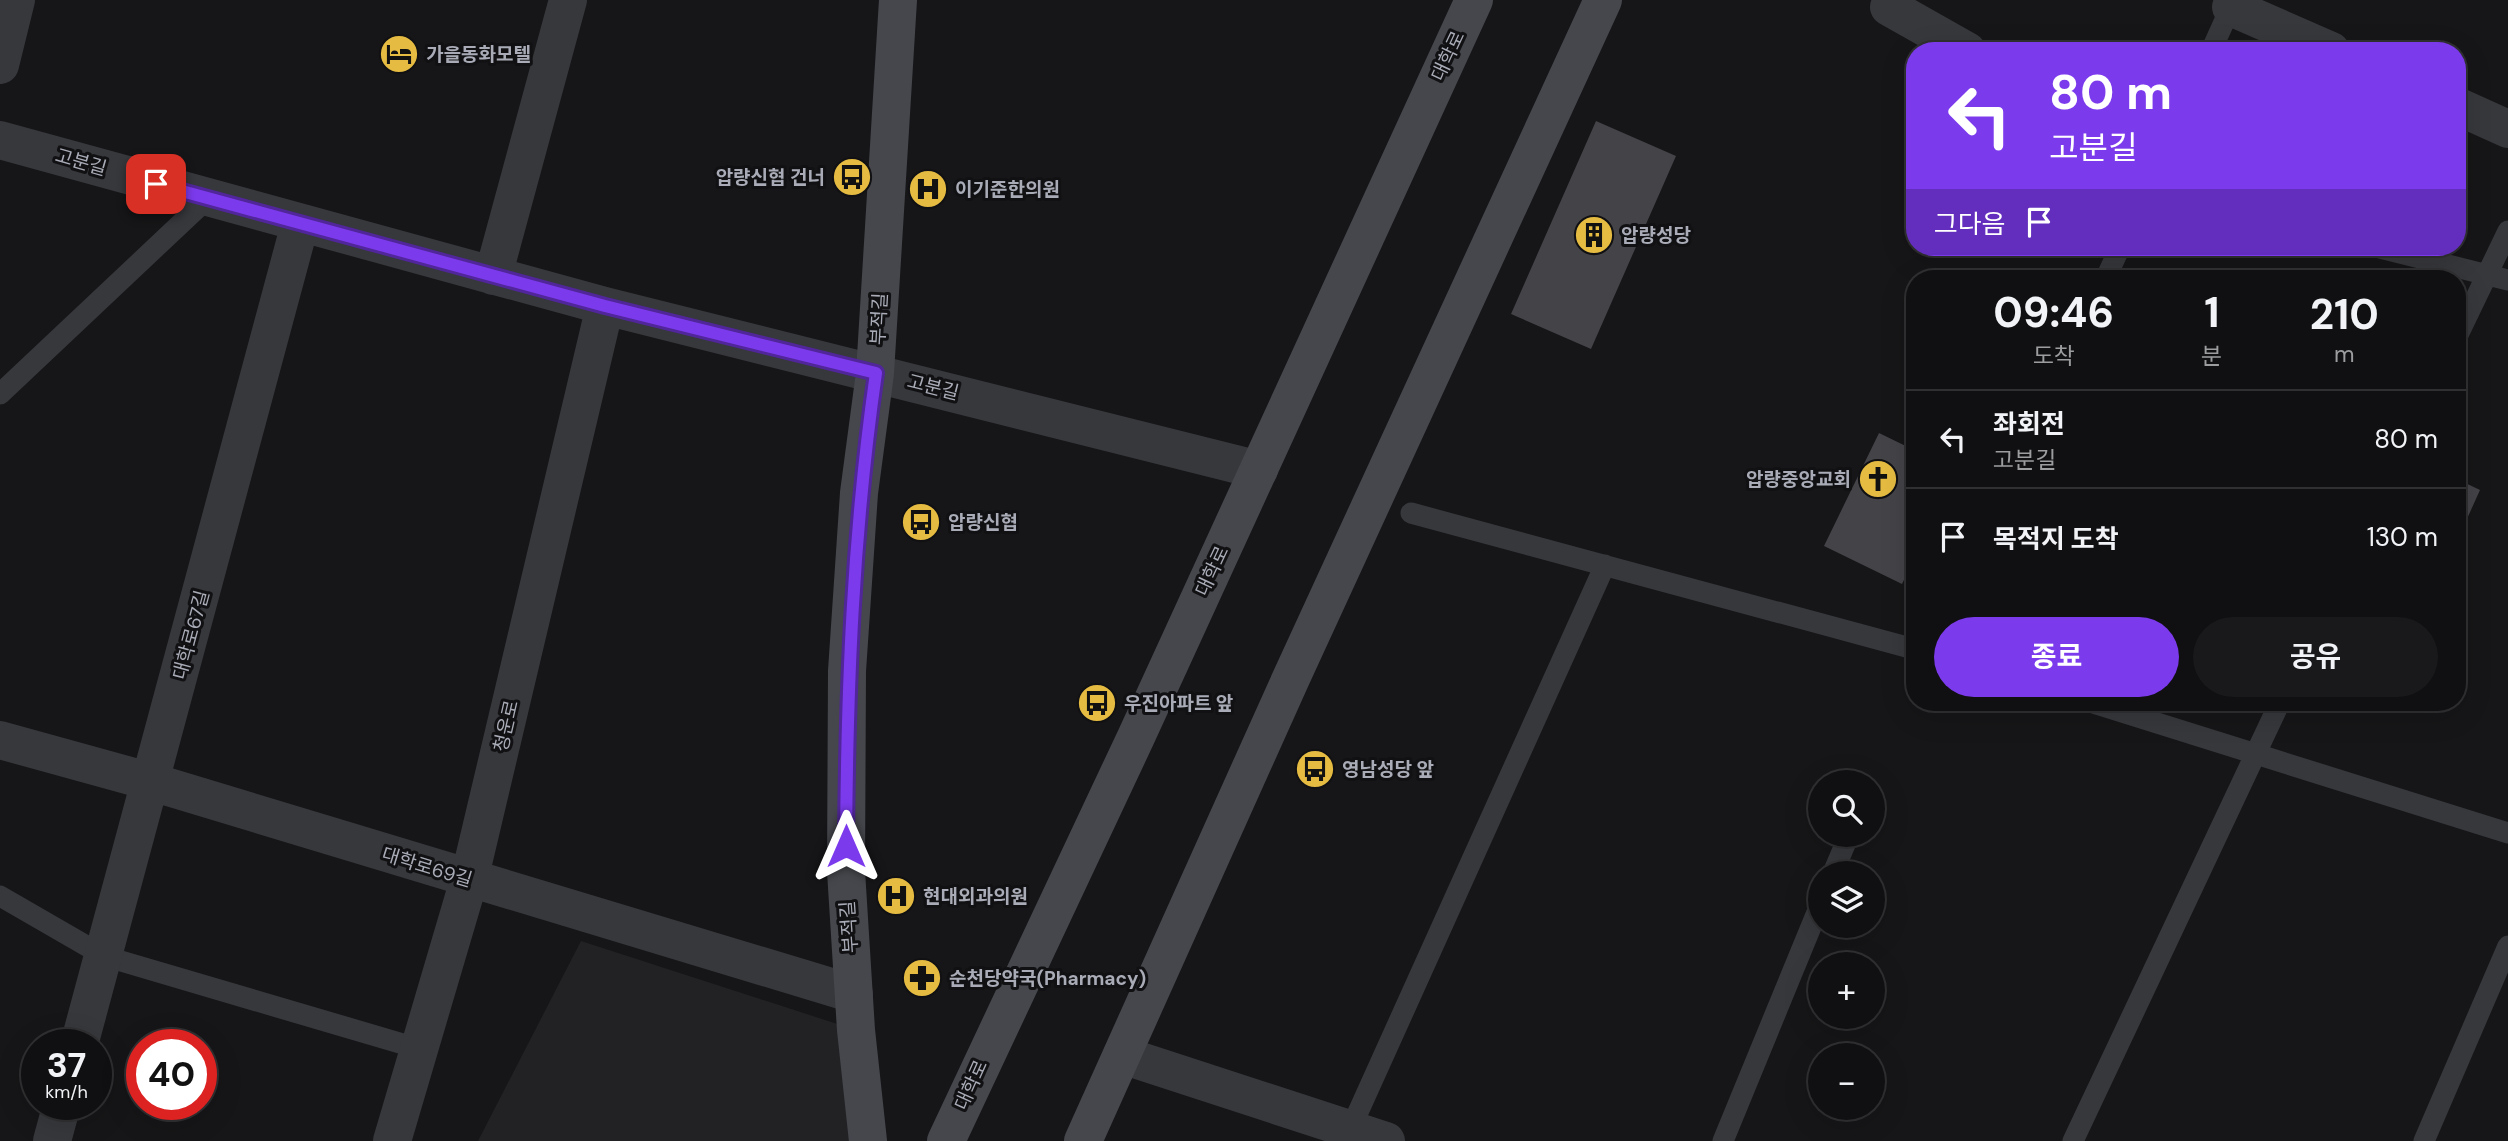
<!DOCTYPE html>
<html lang="ko">
<head>
<meta charset="utf-8">
<style>
  :root { --surface:#101012; --page:#19191b; --text:#f1f3f6; --muted:#9c9d9f; --line:#303032; --accent:#7c3aed }
  body { margin:0; font-family:"DM Sans","Noto Sans KR",sans-serif; background:var(--page); color:var(--text); height:100vh; display:flex; flex-direction:column; font-size:26px; white-space:nowrap }
  * { box-sizing:border-box; margin:0 }
  p { font-size:23px; color:var(--muted) }
  .icon { flex:none; width:38px; height:38px; fill:none; stroke:currentColor; stroke-width:2; stroke-linecap:round; stroke-linejoin:round }
  .map { position:relative; flex:1; overflow:hidden }
  .panel { position:absolute; left:1906px; top:270px; width:560px; height:441px; display:flex; flex-direction:column; background:var(--surface); border-radius:28px; box-shadow:0 7px 28px #0002,0 0 0 2px var(--line) }
  .panel>* { flex:none }
  .banner { position:absolute; left:1906px; top:42px; width:560px; height:214px; border-radius:28px; box-shadow:0 7px 28px #0002,0 0 0 2px var(--line); background:#7c3aed; color:#fff; overflow:hidden }
  .tools { position:absolute; left:1808px; top:770px; display:grid; gap:14px }
  .tools a { display:grid; place-items:center; width:77px; height:77px; border-radius:50%; background:var(--surface); box-shadow:0 7px 28px #0002,0 0 0 2px var(--line); font-size:35px }
  .speed { position:absolute; left:21px; top:1029px; display:flex; gap:14px; font-size:35px; font-weight:700; text-align:center }
  .speed>* { display:grid; place-content:center; width:91px; height:91px; border-radius:50%; background:var(--surface); box-shadow:0 7px 28px #0002,0 0 0 2px var(--line); line-height:1 }
  .speed small { font-size:18px; font-weight:400 }
  .speed .limit { border:10px solid #d22; background:#fff; color:#111 }
  .pin { position:absolute; display:grid; place-items:center; width:60px; height:60px; color:#fff; margin:-30px; border-radius:14px; box-shadow:0 4px 10px #0006 }
  .me { position:absolute; width:77px; margin:-38px; rotate:0deg; stroke-linejoin:round; filter:drop-shadow(0 0 5px #0008) }
  .turn { display:flex; align-items:center; gap:24px; height:147px; padding:0 28px; font-size:32px }
  .turn .icon { width:91px; height:91px; stroke-width:2.5 }
  .turn b { display:block; font-size:49px; line-height:60px }
  .then { display:flex; align-items:center; height:66px; padding:0 28px; background:#0003; gap:14px; font-size:26px }
  .eta { display:flex; justify-content:space-evenly; align-items:center; height:119px; text-align:center }
  .eta b { font-size:42px; font-weight:700; line-height:49px }
  .button { display:flex; gap:14px; margin-top:auto; padding:14px 28px }
  .button a { flex:1; height:80px; border-radius:42px; background:var(--accent); color:#fff; font-size:28px; font-weight:700; line-height:80px; text-align:center }
  .button a+a { background:var(--page); color:var(--text) }
  ul { padding:0; list-style:none }
  li { display:flex; align-items:center; gap:21px; height:98px; padding:0 28px; border-top:2px solid var(--line) }
  li div { flex:1 }
  li b { display:block; font-size:26px }
  li em { font-style:normal }
  .map>svg:first-child { display:block }
</style>
</head>
<body>
<div class="map">
<svg width="2508" height="1141" viewBox="0 0 2508 1141">
  <rect width="100%" height="100%" fill="#161618"/>
  <path fill="#222225" d="M581,941L856,1030L868,1141H478Z"/>
  <path fill="#434348" d="M1596,121L1676,156L1591,349L1511,314Z
    M1879,433L1914,450V559L1902,584L1824,546Z
    M2457,479L2480,490L2466,521L2457,517Z"/>
  <g fill="none" stroke-linecap="round" stroke-linejoin="round">
    <path stroke="#37383c" stroke-width="21" d="M2211,51L2234,0
      M2376,247L2508,280
      M2106,278L2120,247
      M2457,337L2508,231
      M0,394L208,198
      M1411,513L1914,649
      M2090,702L2508,833
      M1833,873L1849,835
      M0,896L104,956L420,1049
      M1350,1130L1605,565
      M1723,1141L1820,905
      M2073,1141L2280,702
      M2424,1141L2508,946"/>
    <path stroke="#37383c" stroke-width="38" d="M1892,0L1889,7L1967,51
      M2231,7L2331,51
      M0,65L16,0
      M2457,106L2508,129
      M0,140L605,306L1259,470
      M493,276L568,0
      M0,740L152,782L854,994
      M79,1045L300,224
      M1122,1055L1386,1141
      M52,1141L62,1104
      M392,1141L469,880L605,306"/>
    <path stroke="#45474c" stroke-width="38" d="M868,1141L856,1030L846,871L847,671L859,493L875,373L898,0
      M946,1141L1136,737L1474,0
      M1083,1141L1292,676L1603,0"/>
  </g>
  <g fill="none" stroke-linecap="round" stroke-linejoin="round">
    <g stroke="#51269a" stroke-width="18">
      <path id="route" d="M156,184L605,306L876,373C853,533 847,684 846,846"/>
    </g>
    <use href="#route" stroke="#7c3aed" stroke-width="12"/>
  </g>
  <defs>
    <g id="hotel-disc" transform="scale(2.0125)"><circle r="9.5" fill="#e5bb41" stroke="#111113"/><path d="M-6-4.5h1.5V1H6V5H4.5V3h-9V5H-6ZM-4 0a1.8 1.8 0 1 1 3.6 0ZM.5 0V-2.5h3Q6-2.5 6 0Z" fill="#111"/></g>
    <g id="bus-disc" transform="scale(2.0125)"><circle r="9.5" fill="#e5bb41" stroke="#111113"/><path d="M-5-6H5V4H4V6H2V4H-2V6H-4V4H-5ZM-3.5-4V0h7V-4ZM-3.5 1.2v1.5H-2V1.2ZM2 1.2v1.5H3.5V1.2Z" fill="#111"/></g>
    <g id="hospital-disc" transform="scale(2.0125)"><circle r="9.5" fill="#e5bb41" stroke="#111113"/><path d="M-5-5h3v3.5h4V-5h3V5h-3V1.5h-4V5h-3Z" fill="#111"/></g>
    <g id="building-disc" transform="scale(2.0125)"><circle r="9.5" fill="#e5bb41" stroke="#111113"/><path d="M-4-6H4V6H1V3H-1V6H-4ZM-2.5-4.3h1.7v1.8h-1.7ZM.8-4.3h1.7v1.8H.8ZM-2.5-1h1.7V.8h-1.7ZM.8-1h1.7V.8H.8Z" fill="#111"/></g>
    <g id="church-disc" transform="scale(2.0125)"><circle r="9.5" fill="#e5bb41" stroke="#111113"/><path d="M-1.2-6h2.4v3.5h3.3v2.4h-3.3V6h-2.4V-.1h-3.3v-2.4h3.3Z" fill="#111"/></g>
    <g id="pharmacy-disc" transform="scale(2.0125)"><circle r="9.5" fill="#e5bb41" stroke="#111113"/><path d="M-2-6h4v4h4v4h-4v4h-4v-4h-4v-4h4Z" fill="#111"/></g>
  </defs>
  <g fill-rule="evenodd">
    <use href="#hotel-disc" x="399" y="54"/>
    <use href="#bus-disc" x="852" y="177"/>
    <use href="#hospital-disc" x="928" y="189"/>
    <use href="#building-disc" x="1594" y="235"/>
    <use href="#church-disc" x="1878" y="479"/>
    <use href="#bus-disc" x="921" y="522"/>
    <use href="#bus-disc" x="1097" y="703"/>
    <use href="#bus-disc" x="1315" y="769"/>
    <use href="#hospital-disc" x="896" y="896"/>
    <use href="#pharmacy-disc" x="922" y="978"/>
  </g>
  <g text-anchor="middle" dominant-baseline="central" stroke-width="6" stroke-linejoin="round" paint-order="stroke">
    <g font-size="19" font-weight="bold" fill="#a9acb7" stroke="#111113" text-anchor="start">
      <text x="426" y="54">가을동화모텔</text>
      <text x="825" y="177" text-anchor="end">압량신협 건너</text>
      <text x="955" y="189">이기준한의원</text>
      <text x="1621" y="235">압량성당</text>
      <text x="1851" y="479" text-anchor="end">압량중앙교회</text>
      <text x="948" y="522">압량신협</text>
      <text x="1124" y="703">우진아파트 앞</text>
      <text x="1342" y="769">영남성당 앞</text>
      <text x="923" y="896">현대외과의원</text>
      <text x="949" y="978">순천당약국(Pharmacy)</text>
    </g>
    <g font-size="19" fill="#a9acb7" stroke="#111113">
      <text transform="translate(1448 56) rotate(-65)">대학로</text>
      <text transform="translate(81 162) rotate(16)">고분길</text>
      <text transform="translate(879 319) rotate(-87)">부적길</text>
      <text transform="translate(933 387) rotate(14)">고분길</text>
      <text transform="translate(1212 571) rotate(-65)">대학로</text>
      <text transform="translate(191 635) rotate(-75)">대학로67길</text>
      <text transform="translate(506 726) rotate(-77)">청운로</text>
      <text transform="translate(427 867) rotate(17)">대학로69길</text>
      <text transform="translate(849 927) rotate(-94)">부적길</text>
      <text transform="translate(971 1085) rotate(-66)">대학로</text>
    </g>
  </g>
</svg>
<div class="tools">
<a><svg class="icon" aria-label="search" viewBox="0 0 24 24"><circle cx="10" cy="10" r="6"/><path d="M15 15l6 6"/></svg></a>
<a><svg class="icon" aria-label="layers" viewBox="0 0 24 24"><path d="M12 4l9 5-9 5-9-5zM3 14l9 5 9-5"/></svg></a>
<a>+</a>
<a>−</a>
</div>
<div class="speed"><div>37<small>km/h</small></div><div class="limit">40</div></div>
<div class="pin" style="left:156px;top:184px;background:#d93025"><svg class="icon" aria-label="arrive" viewBox="0 0 24 24"><path d="M6 21V4h12l-3 4 3 4H6"/></svg></div>
<svg class="me" style="left:846px;top:846px" viewBox="-20 -20 40 40"><path d="M0-17L14 15 0 8-14 15z" fill="#7c3aed" stroke="#fff" stroke-width="4"/></svg>
<div class="banner">
<div class="turn"><svg class="icon" aria-label="left" viewBox="0 0 24 24"><path d="M17 20v-9H6M10 6l-5 5 5 5"/></svg><div><b>80 m</b>고분길</div></div>
<div class="then">그다음<svg class="icon" aria-label="arrive" viewBox="0 0 24 24"><path d="M6 21V4h12l-3 4 3 4H6"/></svg></div>
</div>
<section class="panel">
<div class="eta">
<div><b>09:46</b><p>도착</p></div>
<div><b>1</b><p>분</p></div>
<div><b>210</b><p>m</p></div>
</div>
<ul>
<li><svg class="icon" aria-label="left" viewBox="0 0 24 24"><path d="M17 20v-9H6M10 6l-5 5 5 5"/></svg><div><b>좌회전</b><p>고분길</p></div><em>80 m</em></li>
<li><svg class="icon" aria-label="arrive" viewBox="0 0 24 24"><path d="M6 21V4h12l-3 4 3 4H6"/></svg><div><b>목적지 도착</b></div><em>130 m</em></li>
</ul>
<div class="button"><a>종료</a><a>공유</a></div>
</section>
</div>
</body>
</html>
